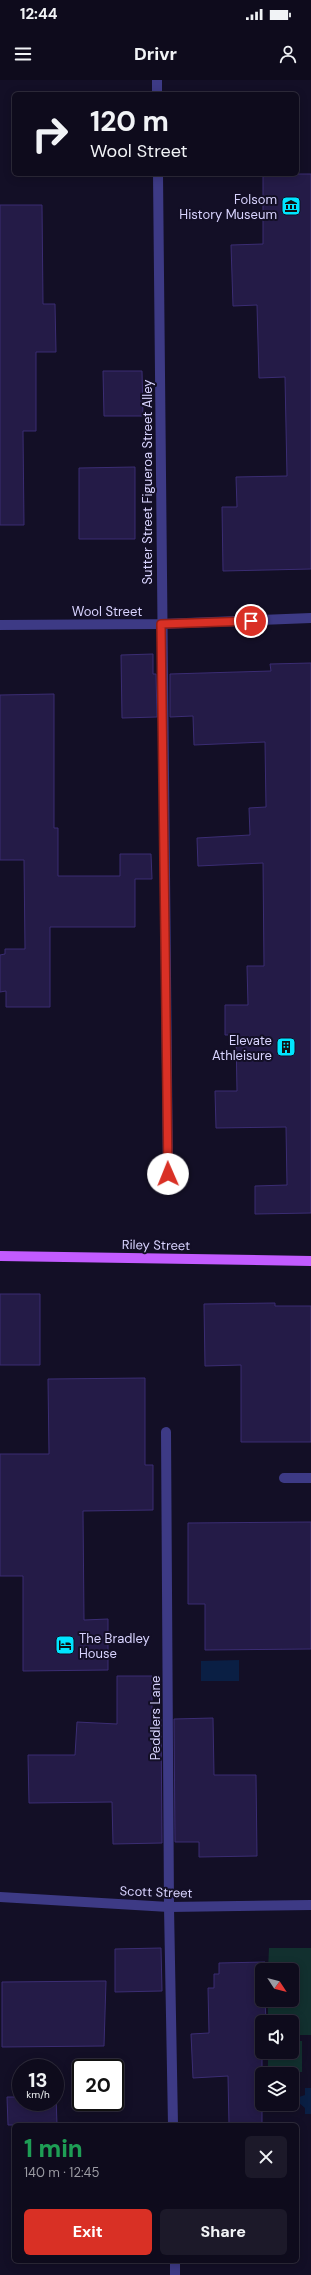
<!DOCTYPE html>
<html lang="en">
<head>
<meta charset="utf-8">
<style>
  :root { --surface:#0e0b1c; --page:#1c1929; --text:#f1f3f6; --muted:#9b9ba3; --line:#2e2b3b; --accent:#d93025 }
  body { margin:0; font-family:"DM Sans",sans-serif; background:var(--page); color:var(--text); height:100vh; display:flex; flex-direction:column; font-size:15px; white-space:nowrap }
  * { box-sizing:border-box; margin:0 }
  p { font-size:13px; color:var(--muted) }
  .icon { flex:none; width:22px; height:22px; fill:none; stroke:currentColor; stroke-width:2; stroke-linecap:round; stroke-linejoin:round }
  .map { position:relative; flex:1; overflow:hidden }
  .drawer { position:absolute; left:12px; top:2043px; width:287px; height:140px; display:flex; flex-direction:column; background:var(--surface); border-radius:6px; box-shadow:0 2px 10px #0003,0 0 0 1px var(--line) }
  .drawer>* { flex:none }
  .guide { position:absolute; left:12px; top:12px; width:287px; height:84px; border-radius:6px; box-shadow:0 2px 10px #0003,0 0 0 1px var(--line); background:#0e0b1c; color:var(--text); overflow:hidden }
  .needle { width:26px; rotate:126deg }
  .fabs { position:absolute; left:255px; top:1883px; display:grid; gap:8px }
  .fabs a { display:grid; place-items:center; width:44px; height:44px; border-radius:6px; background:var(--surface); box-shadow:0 2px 10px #0003,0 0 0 1px var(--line); font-size:20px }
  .speed { position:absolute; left:12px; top:1979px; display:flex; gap:8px; font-size:20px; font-weight:700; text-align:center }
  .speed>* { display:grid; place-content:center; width:52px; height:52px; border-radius:50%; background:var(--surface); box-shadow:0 2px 10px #0003,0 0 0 1px var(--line); line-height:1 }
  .speed small { font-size:10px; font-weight:400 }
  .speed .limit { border:2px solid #111; border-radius:6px; background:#fff; color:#111 }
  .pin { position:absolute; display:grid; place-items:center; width:34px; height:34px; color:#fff; margin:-17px; border:2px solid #fff; border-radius:50%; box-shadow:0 1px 4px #0007 }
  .me { position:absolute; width:44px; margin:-22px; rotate:359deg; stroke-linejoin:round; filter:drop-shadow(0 0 3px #0008) }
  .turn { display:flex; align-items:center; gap:14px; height:84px; padding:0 12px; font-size:18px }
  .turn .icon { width:52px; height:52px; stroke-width:2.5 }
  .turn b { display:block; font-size:28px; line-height:34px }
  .round { display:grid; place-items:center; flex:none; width:42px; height:42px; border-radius:6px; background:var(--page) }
  .summary { display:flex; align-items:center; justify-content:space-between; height:68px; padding:0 12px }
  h1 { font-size:24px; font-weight:800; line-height:30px; color:#1e9e55 }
  .action { display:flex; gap:8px; margin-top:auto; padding:8px 12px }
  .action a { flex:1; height:46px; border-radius:6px; background:var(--accent); color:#fff; font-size:16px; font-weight:800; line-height:46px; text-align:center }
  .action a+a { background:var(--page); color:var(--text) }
  .status { display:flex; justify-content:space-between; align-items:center; height:28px; padding:0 20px; background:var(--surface); direction:ltr }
  .status svg { height:11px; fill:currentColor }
  header { display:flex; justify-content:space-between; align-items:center; height:52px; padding:0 12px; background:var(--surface); font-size:18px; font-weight:800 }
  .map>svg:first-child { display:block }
</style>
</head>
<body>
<div class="status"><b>12:44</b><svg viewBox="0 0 49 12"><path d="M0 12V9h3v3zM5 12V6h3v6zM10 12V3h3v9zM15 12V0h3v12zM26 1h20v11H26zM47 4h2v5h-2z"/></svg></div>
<header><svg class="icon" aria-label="menu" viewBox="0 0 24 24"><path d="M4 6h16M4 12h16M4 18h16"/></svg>Drivr<svg class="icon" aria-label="person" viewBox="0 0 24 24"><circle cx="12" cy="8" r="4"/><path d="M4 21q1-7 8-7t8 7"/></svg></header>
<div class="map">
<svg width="311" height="2195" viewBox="0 0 311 2195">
  <rect width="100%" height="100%" fill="#130f26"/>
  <path fill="#12302f" d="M269,1868H311V1955H292V1942H268V1920H292V1890H268Z
    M292,1961H302V1992H268V1972H292Z"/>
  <path fill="#0a1f44" d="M239,1580V1601H201V1581Z
    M305,2008H311V2034H305V2028L299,2023V2017L305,2015Z"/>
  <path fill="#241b47" stroke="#3b2d73" d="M263,94H311V489L223,491L222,427H237L236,397L287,396L285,297L259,298L257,225L233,226L231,165L263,164Z
    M0,125H42L43,224H55L56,272H36V351H23L24,445H0Z
    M103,291H142L143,336H104Z
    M135,387V459H79V388Z
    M153,574V594H156L157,637L122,638L121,575Z
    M311,583V1133L255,1134V1106L287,1105L286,1047L216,1048L215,1011H237L236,955H225V925H248L247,886H264L263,783L198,786L197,758L250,755L249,728L266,727L265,662L194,665L193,636L170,637V594L271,591L270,584Z
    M54,614V748H58V796H120V774H151L152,799H135V847H50V927H6V911L0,912V875L5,874V869H25L24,780H0V615Z
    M0,1214H40V1285H0Z
    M275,1223V1226H311V1362H241V1285L205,1286L204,1224Z
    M145,1298V1385H153V1430L83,1431L84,1540L108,1539V1590L23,1591V1496H0V1374H49L48,1299Z
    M311,1442V1569L205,1570V1524H188V1443Z
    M117,1596H152V1639H161L162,1763L113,1764L112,1722L29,1723L28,1675H75L77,1642L117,1644Z
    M213,1638L214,1695H256L257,1776L199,1777V1762H175L174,1639Z
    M161,1868L162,1911L115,1912V1869Z
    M265,1882V1890H262V1920H265L266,1942H262V2045H229L228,1996L193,1998L191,1954L209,1953L208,1908H214V1894H219V1883Z
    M106,1901L104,1966L2,1967V1902Z
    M56,2015L57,2045H8L7,2017H21V2022H55Z"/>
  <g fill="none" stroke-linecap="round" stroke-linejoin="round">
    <path stroke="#3d3a85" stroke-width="10" d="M157,0V14
      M158,94L168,1094
      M284,1398H311
      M169,1827L173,2045
      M175,2181V2195"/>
    <path stroke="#3d3a85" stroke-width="10" d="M0,545L161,544L311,538
      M166,1352L169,1827
      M0,1817L169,1827L311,1825"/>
    <path stroke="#c25bff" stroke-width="10" d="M0,1176L311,1181"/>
  </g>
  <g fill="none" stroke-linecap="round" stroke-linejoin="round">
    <g stroke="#8d1f18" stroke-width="10">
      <path id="route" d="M168,1094L161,544L251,541"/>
    </g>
    <use href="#route" stroke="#d93025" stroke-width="7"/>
  </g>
  <defs>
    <g id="museum-square" transform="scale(1)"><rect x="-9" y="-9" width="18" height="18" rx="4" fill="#00e5ff" stroke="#130f26"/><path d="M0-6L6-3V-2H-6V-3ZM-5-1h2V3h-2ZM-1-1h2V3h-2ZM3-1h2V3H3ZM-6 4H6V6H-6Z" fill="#111"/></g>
    <g id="building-square" transform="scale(1)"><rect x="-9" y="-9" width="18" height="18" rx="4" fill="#00e5ff" stroke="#130f26"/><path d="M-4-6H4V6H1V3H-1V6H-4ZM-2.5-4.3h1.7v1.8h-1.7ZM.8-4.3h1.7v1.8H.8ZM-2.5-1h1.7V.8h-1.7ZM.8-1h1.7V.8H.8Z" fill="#111"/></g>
    <g id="hotel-square" transform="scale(1)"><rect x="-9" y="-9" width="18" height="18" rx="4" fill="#00e5ff" stroke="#130f26"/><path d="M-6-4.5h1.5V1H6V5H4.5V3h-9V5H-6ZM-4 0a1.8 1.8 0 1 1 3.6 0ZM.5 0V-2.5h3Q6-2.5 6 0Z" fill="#111"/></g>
  </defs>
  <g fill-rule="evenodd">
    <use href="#museum-square" x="291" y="126"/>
    <use href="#building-square" x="286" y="967"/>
    <use href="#hotel-square" x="65" y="1565"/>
  </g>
  <g text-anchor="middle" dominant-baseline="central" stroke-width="4" stroke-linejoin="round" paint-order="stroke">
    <g font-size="13" fill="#d9d4ff" stroke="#130f26" text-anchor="end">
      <text x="277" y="119">Folsom<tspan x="277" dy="15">History Museum</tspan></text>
      <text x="272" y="960">Elevate<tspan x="272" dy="15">Athleisure</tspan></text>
      <text x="79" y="1558" text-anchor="start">The Bradley<tspan x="79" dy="15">House</tspan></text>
    </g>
    <g font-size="13" fill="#d9d4ff" stroke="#130f26">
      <text transform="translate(147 402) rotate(-90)">Sutter Street Figueroa Street Alley</text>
      <text x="107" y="531">Wool Street</text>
      <text transform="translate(156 1165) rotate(1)">Riley Street</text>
      <text transform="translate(155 1638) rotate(-90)">Peddlers Lane</text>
      <text transform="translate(156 1812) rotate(2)">Scott Street</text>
    </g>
  </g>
</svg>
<div class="fabs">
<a><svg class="needle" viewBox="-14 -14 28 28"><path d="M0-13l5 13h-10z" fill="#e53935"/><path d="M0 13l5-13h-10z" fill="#9b9ba3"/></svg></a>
<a><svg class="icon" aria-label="sound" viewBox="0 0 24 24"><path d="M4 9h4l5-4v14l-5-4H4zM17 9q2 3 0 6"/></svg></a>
<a><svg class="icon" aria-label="layers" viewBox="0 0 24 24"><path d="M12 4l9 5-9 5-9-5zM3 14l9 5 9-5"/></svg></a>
</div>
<div class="speed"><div>13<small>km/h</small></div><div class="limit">20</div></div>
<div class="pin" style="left:251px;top:541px;background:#d93025"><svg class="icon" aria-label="arrive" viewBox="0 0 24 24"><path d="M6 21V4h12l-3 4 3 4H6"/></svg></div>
<svg class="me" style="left:168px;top:1094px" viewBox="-20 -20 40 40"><circle r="19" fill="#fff"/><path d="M0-13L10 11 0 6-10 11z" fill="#d93025"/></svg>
<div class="guide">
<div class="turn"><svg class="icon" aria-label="right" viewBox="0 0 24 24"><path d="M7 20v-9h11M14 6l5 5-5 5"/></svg><div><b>120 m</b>Wool Street</div></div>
</div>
<section class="drawer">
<div class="summary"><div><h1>1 min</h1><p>140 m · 12:45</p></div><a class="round"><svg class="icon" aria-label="close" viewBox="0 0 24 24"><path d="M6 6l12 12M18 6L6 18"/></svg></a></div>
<div class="action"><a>Exit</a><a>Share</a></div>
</section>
</div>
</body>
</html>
